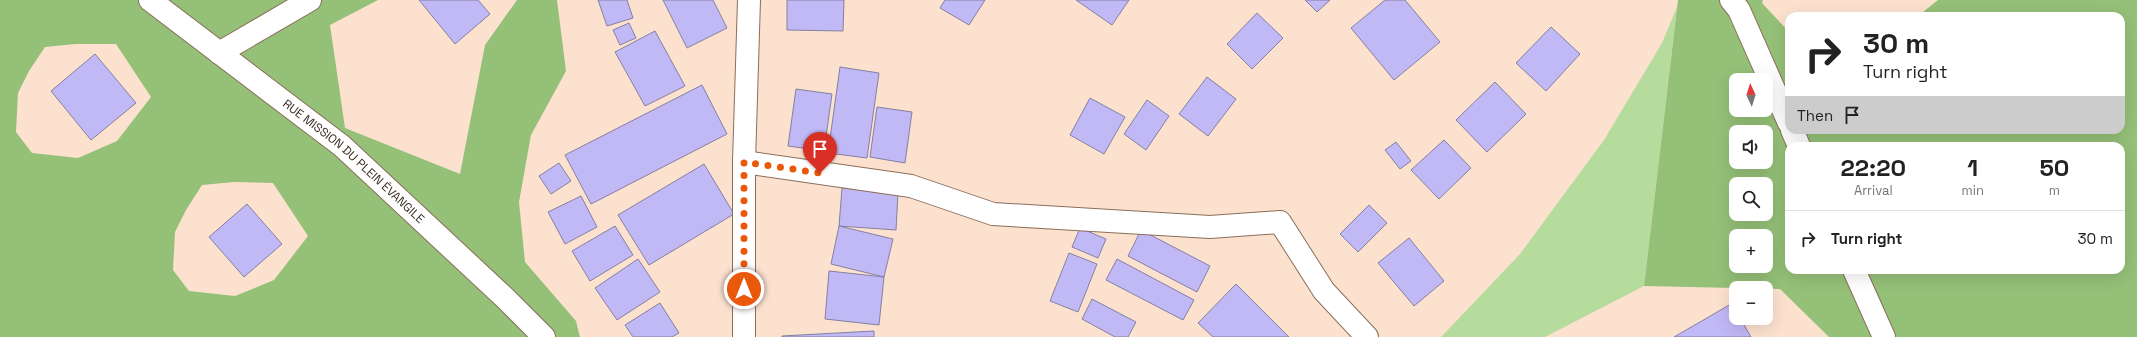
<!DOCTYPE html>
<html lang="en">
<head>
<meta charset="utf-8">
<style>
  :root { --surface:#fff; --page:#f2f2f2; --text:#222; --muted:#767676; --line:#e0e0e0 }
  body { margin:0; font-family:"Space Grotesk",sans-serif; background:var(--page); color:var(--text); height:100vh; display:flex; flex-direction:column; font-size:15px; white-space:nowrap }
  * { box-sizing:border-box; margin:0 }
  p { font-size:13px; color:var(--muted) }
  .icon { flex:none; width:22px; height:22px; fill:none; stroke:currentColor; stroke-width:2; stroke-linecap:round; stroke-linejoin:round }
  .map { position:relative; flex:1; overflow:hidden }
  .sheet { position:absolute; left:1785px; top:142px; width:340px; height:132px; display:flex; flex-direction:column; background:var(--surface); border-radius:12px; box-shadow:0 4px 16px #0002 }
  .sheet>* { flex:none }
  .top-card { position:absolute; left:1785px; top:12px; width:340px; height:122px; border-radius:12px; box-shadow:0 4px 16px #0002; background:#fff; color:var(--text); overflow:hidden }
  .needle { width:26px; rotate:356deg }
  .tools { position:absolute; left:1729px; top:73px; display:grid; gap:8px }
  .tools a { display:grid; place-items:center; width:44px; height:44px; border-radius:8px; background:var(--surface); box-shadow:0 4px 16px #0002; font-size:20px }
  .pin { position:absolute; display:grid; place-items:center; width:34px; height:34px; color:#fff; margin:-41px -17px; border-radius:50% 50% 50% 0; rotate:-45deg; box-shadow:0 0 4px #0007 }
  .pin .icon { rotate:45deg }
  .me { position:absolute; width:44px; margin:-22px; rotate:0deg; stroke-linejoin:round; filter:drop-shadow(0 0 3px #0008) }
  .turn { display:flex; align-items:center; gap:14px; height:84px; padding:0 12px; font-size:18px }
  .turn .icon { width:52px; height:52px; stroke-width:2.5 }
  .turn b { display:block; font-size:28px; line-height:34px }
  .then { display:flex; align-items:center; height:38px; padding:0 12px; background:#0003; gap:8px; font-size:15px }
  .eta { display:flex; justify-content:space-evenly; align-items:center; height:68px; text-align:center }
  .eta b { font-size:24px; font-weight:600; line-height:28px }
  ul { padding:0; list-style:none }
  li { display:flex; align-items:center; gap:12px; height:56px; padding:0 12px; border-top:1px solid var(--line) }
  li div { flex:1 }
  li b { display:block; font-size:15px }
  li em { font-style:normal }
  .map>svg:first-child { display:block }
</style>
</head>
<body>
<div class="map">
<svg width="2137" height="337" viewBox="0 0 2137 337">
  <rect width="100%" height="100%" fill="#fce1cf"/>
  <path fill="#b6dc9d" d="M1677,7L1644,286L1545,337H1441L1520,254L1604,140L1662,43Z"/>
  <path fill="#95c078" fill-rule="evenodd" d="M0,0H378L330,25L345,128L460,174L485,45L517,0H557L566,71L531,135L519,202L525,262L576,321L580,337H0ZM76,44H116L151,97L117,141L78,158L32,153L16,132L18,93L29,71L45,47ZM234,182L273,183L308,236L274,280L235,296L189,291L173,270L175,232L186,210L202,185Z
    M1678,0H1763L1762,3L1789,32V130H2121V16H1918L1938,0H2137V337H1829L1780,289L1644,286ZM1736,80H1766V110H1736ZM1736,132H1766V162H1736ZM1789,146H2121V270H1789ZM1736,184H1766V214H1736ZM1736,236H1766V266H1736Z"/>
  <path fill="#c1b8f6" stroke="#8480a0" d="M419,0H478L490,14L455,44Z
    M598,0H627L633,18L607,26Z
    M663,0H713L727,28L687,48Z
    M787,0H844L843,31L787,30Z
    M945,0H985L969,25L940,8Z
    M1076,0H1129L1112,25Z
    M1305,0H1330L1317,12Z
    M1385,0H1405L1440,42L1394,80L1351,28Z
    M1257,13L1283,38L1252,69L1227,44Z
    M629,23L636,38L620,45L613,30Z
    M1551,27L1580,54L1546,91L1516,63Z
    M655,31L685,86L645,106L615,52Z
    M95,54L136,103L91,140L51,91Z
    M840,67L879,73L867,158L828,153Z
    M1207,77L1236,99L1208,136L1179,114Z
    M1495,82L1526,114L1487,152L1456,120Z
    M702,85L727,134L591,204L565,155Z
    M796,89L832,94L824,151L788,146Z
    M1090,98L1125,117L1104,154L1070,135Z
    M1147,100L1169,116L1146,150L1124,134Z
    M877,107L912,112L905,163L870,157Z
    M1444,140L1471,168L1439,199L1411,170Z
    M1396,142L1411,161L1400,169L1385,150Z
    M559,163L571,181L551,194L539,176Z
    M704,164L734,214L649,265L618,215Z
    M842,188L898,193L896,230L839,226Z
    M581,196L597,227L565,244L548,212Z
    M247,204L282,244L244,277L209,237Z
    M1369,205L1387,223L1358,252L1340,234Z
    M615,226L633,255L590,281L572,251Z
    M839,226L893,239L884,277L831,264Z
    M1080,228L1106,239L1098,258L1072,247Z
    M1141,230L1210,266L1197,292L1128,256Z
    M1409,238L1444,281L1414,306L1378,263Z
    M1069,253L1097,264L1078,312L1050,301Z
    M638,259L660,292L617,320L595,288Z
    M1117,259L1194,300L1183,320L1106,280Z
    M829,271L884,277L879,325L825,319Z
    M1236,284L1289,337H1213L1198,323Z
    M1092,299L1136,322L1128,337H1115L1082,319Z
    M660,303L679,333L672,337H633L625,325Z
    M1731,304L1736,312V318H1740L1751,337H1674Z
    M874,331V337H782V336Z"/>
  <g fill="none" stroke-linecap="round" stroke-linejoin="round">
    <g stroke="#8b6e5a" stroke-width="24">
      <g id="minor">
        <path id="s1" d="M150,0L342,146L506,299L544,337"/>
        <path d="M1731,0L1739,10L1789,123"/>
        <path d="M219,53L310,0"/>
        <path d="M1792,130L1799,146"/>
        <path d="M744,162L911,186L993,214L1210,227L1280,222L1324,291L1367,337"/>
        <path d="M1854,270L1884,337"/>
        <path d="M744,337V162L749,0"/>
      </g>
    </g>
    <use href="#minor" stroke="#fff" stroke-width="22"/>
  </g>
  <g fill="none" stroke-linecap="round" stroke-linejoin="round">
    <path stroke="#ea580c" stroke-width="7" stroke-dasharray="0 12.6" d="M744,289V162L820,173"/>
  </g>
  <g text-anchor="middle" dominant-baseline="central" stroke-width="3" stroke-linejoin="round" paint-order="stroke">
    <g font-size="12" fill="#392c23" stroke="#fff1e8">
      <text stroke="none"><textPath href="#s1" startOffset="260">RUE MISSION DU PLEIN ÉVANGILE</textPath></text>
    </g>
  </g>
</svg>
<div class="tools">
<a><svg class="needle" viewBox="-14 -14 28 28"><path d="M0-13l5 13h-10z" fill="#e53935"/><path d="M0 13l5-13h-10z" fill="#767676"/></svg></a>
<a><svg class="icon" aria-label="sound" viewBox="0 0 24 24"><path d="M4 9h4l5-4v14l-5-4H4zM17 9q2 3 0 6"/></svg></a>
<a><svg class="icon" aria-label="search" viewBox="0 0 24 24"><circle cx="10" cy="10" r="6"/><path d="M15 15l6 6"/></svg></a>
<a>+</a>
<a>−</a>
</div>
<div class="pin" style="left:820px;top:173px;background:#d93025"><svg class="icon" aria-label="arrive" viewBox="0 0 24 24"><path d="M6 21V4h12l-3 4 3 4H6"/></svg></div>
<svg class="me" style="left:744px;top:289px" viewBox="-20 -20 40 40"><circle r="17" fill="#ea580c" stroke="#fff" stroke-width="3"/><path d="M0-11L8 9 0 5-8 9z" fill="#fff"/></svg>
<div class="top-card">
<div class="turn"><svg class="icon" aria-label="right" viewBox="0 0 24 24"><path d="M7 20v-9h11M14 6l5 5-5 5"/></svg><div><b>30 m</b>Turn right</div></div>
<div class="then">Then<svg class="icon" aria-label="arrive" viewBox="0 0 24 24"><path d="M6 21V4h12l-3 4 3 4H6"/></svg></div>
</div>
<section class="sheet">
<div class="eta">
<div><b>22:20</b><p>Arrival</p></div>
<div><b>1</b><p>min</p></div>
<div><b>50</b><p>m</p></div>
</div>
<ul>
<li><svg class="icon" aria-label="right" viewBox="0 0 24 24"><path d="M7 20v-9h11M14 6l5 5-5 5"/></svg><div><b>Turn right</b></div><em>30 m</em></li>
</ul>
</section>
</div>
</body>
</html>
